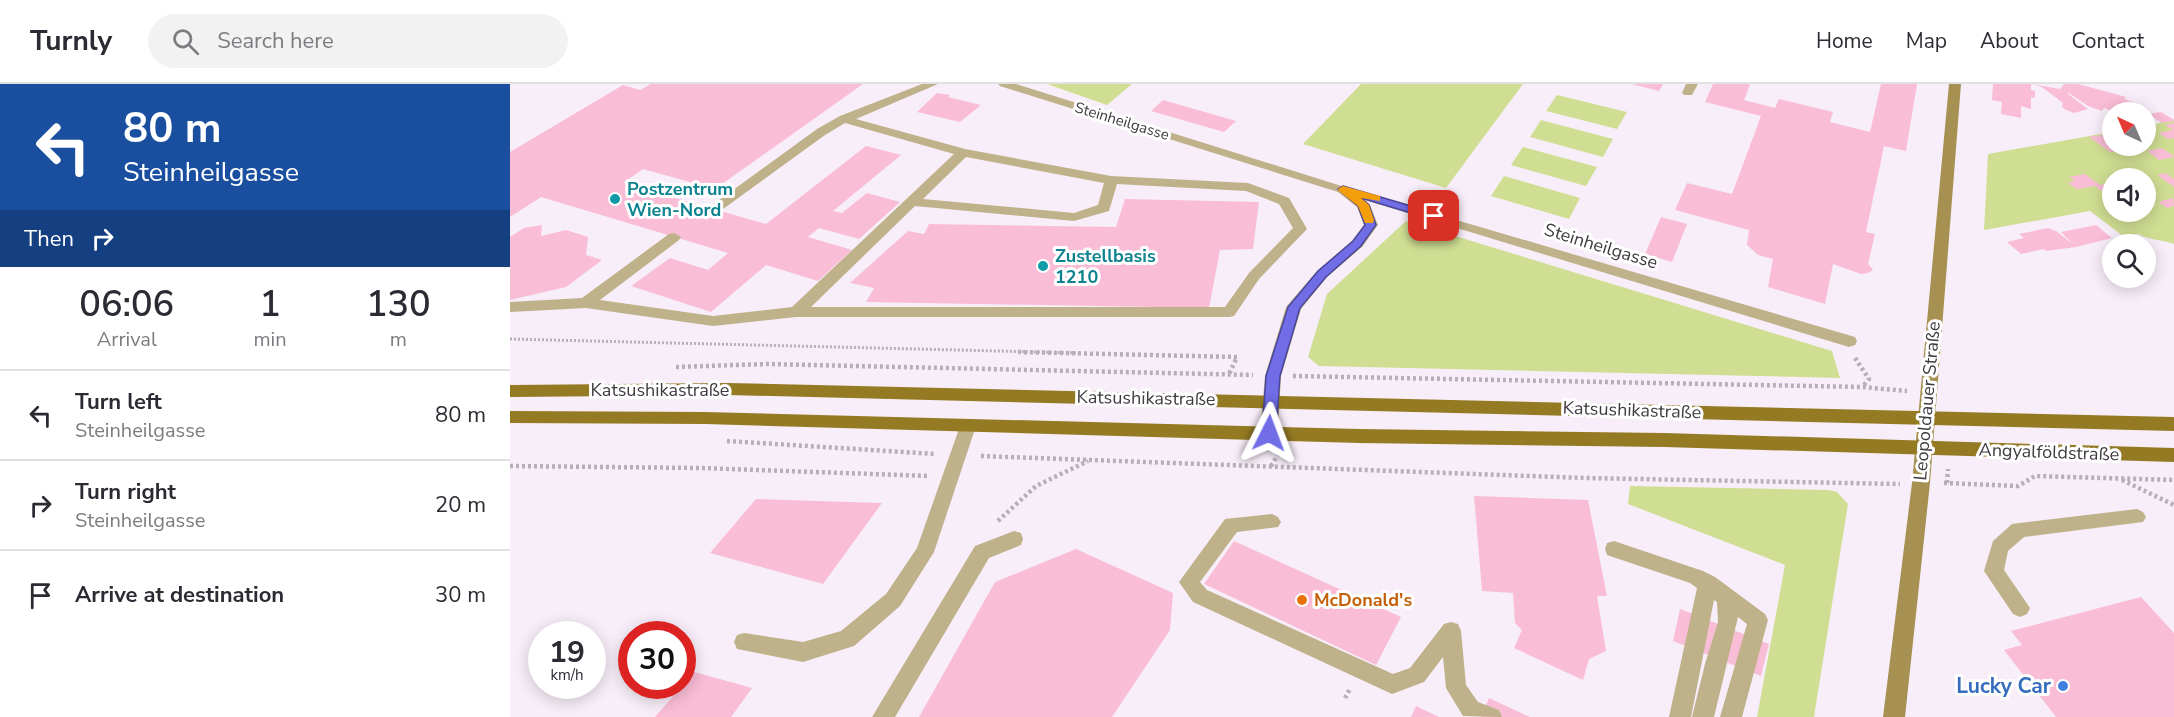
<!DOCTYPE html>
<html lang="en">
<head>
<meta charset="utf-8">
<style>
  :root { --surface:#fff; --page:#f2f2f3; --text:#2b2b33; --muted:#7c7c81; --line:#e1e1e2 }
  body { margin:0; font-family:"Nunito Sans",sans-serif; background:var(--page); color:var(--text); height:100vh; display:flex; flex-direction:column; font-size:22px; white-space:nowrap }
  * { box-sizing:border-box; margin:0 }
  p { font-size:20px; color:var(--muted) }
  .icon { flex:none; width:33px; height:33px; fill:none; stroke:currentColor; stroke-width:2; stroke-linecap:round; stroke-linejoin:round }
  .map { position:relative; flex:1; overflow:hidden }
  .details { display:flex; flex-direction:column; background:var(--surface); width:510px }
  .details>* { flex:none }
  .banner { background:#1a4fa0; color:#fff; overflow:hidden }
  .needle { width:39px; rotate:316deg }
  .tools { position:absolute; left:1592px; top:18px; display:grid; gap:12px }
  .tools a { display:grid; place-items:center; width:54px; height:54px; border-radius:50%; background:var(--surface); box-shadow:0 3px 15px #0003; font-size:30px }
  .speed { position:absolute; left:18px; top:537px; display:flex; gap:12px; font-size:30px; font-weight:700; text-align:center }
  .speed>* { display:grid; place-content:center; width:78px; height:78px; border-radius:50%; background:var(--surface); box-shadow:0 3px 15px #0003; line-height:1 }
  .speed small { font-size:15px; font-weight:400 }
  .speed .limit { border:9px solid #d22; background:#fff; color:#111 }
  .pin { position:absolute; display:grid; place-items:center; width:51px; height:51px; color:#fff; margin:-26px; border-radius:12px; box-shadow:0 3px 9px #0006 }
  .me { position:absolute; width:66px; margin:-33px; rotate:3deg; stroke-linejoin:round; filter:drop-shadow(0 0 4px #0008) }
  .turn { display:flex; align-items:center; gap:21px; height:126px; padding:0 24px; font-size:27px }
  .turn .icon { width:78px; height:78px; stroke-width:2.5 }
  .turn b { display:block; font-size:42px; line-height:51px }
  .then { display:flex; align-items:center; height:57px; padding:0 24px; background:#0003; gap:12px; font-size:22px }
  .eta { display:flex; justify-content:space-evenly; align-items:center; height:102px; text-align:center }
  .eta b { font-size:36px; font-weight:600; line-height:42px }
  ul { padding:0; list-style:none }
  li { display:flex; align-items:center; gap:18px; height:90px; padding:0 24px; border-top:2px solid var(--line) }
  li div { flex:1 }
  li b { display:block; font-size:22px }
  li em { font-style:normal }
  header { display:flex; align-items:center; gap:36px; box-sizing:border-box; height:84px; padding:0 30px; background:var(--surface); border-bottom:2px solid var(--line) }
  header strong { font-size:28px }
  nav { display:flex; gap:33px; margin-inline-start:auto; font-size:21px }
  .search { width:420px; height:54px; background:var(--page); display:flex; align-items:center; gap:15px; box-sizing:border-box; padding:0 21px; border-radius:33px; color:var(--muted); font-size:22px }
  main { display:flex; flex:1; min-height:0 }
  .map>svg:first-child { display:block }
</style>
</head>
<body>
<header>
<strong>Turnly</strong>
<div class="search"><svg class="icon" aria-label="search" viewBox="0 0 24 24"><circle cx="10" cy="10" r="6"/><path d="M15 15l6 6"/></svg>Search here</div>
<nav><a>Home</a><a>Map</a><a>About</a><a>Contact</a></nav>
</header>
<main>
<section class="details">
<div class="banner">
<div class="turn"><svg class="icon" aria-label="left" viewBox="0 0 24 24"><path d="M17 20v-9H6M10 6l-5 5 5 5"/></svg><div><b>80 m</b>Steinheilgasse</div></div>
<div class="then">Then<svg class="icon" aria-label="right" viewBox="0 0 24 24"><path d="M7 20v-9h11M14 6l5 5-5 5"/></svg></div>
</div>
<div class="eta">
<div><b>06:06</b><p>Arrival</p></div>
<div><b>1</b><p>min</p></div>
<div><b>130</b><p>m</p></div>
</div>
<ul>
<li><svg class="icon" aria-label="left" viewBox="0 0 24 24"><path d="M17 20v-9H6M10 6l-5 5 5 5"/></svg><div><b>Turn left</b><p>Steinheilgasse</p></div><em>80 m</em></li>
<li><svg class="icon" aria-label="right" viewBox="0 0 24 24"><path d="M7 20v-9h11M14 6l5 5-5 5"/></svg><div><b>Turn right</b><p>Steinheilgasse</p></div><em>20 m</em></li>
<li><svg class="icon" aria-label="arrive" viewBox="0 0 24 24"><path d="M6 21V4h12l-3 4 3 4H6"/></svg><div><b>Arrive at destination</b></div><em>30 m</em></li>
</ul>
</section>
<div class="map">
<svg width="1664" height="633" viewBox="0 0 1664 633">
  <rect width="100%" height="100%" fill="#f8eef9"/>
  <path fill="#d0de93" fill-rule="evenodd" d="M537,0H622L597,21Z
    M851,0H1013L936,104L793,60Z
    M1047,11L1117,28L1107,45L1036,27Z
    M1031,36L1103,55L1093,73L1020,53Z
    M1664,36V160C1654,156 1635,155 1629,150L1613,152L1580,127L1474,146L1478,70L1602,48V62H1635V42ZM1602,94H1635V128H1602Z
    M1013,63L1087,83L1076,102L1001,81Z
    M994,92L1070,114L1059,135L981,112Z
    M896,137L1322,267L1330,294L809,282L798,273L817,210Z
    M1120,402L1318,406L1327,408L1338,420L1304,633H1247L1275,481L1118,420Z"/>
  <path fill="#f9bdd6" d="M141,0H353L205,105L133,85L113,99L256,140L356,62L391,71L323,127L332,129L357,109L390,118L349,155L309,144L298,153L342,166L308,197L256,181L201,228L121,202L160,174L198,186L218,169L31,113L0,133V68L113,1L130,6Z
    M1122,0H1153L1149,7Z
    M1203,0H1240L1234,16L1265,24L1269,15L1323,28L1320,38L1360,48L1371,0H1407L1396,67L1374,62L1356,148L1365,150L1358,180L1363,186L1358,189L1351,190L1323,180L1315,220L1258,203L1263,175L1248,171L1237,161L1239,146L1165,126L1177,99L1222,110L1251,32L1195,18Z
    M1483,0H1521V6L1525,7V14L1521,13V25L1511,22V34L1491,30L1492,18L1482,16Z
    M1522,0L1550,5L1554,0H1568L1616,13L1614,15L1631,21L1627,28L1606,21L1602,27L1594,24L1592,27L1578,22L1559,9L1558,10L1578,25L1564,29L1554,25L1552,22L1553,19L1532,3Z
    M427,9L440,11L438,13L471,21L450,38L407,28Z
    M653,16L726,37L714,48L641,27Z
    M1651,28L1664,36V37L1652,39L1638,30Z
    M1664,39V54L1658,55L1648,49L1663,46L1655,41Z
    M1592,51L1602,57V62H1608L1614,66L1600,68L1579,53Z
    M1652,64L1664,72V73L1649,76L1637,67Z
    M1656,89L1664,95V103L1647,91Z
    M1575,90L1590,101L1596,100L1602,105V108L1594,109L1585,102L1567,105L1558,99L1565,97L1559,93Z
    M1663,114L1664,122L1657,124L1648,118Z
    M615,115L749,118L743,165L710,166L699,224L356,218L364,204L340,199L398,147L414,150L419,140L606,143Z
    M1151,133L1177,140L1162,178L1135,170Z
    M32,141L31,152L56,146L78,153L76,171L92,176L56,203L0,216V153L14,144Z
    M1586,141L1602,154L1566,163L1536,167L1534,165L1511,170L1497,158L1514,154L1509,150L1538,144L1546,147L1563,160L1551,148Z
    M964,412L1078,416L1097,512H1087L1096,567L1079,575L1073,596L1004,564L1012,546L1005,539L1003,509L972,507Z
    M246,415L372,419L313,500L200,469Z
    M724,457L891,533L866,581L694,500Z
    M566,465L663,509L660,546L602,633H409L485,498Z
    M1631,513L1664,549V633H1546L1494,566L1512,561L1501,547Z
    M1170,525L1259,560L1251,592L1163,557Z
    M181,587L242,604L221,633H145L172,602Z
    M979,614L1020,633H971Z
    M906,622L929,633H901Z"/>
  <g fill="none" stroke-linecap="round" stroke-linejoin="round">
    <path stroke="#b6afb7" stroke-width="3" stroke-dasharray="2 2" stroke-linecap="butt" d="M0,255L569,269"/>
    <path stroke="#b6afb7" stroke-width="4.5" stroke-dasharray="3 3" stroke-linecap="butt" d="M508,268L727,273L719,290
      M1345,274L1359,295L1353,302
      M166,283L257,280L743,291
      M783,292L1352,303L1397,307
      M217,357L425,370
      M471,372L1075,394L1390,400
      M0,382L191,384L419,392
      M761,382L769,369
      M1612,396L1664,421
      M1434,399L1508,402L1525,392L1664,396
      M1437,399L1438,385
      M488,437L526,402L578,377
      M835,614L840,605"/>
    <path fill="#bfb189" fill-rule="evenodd" d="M412,0H428L346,35L455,65L601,92L738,99L779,114L797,145L749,195L724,232L719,233H286L203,242L76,224L0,228V218L72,214L159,150L164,149L171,153L169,156L90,216L203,232L282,223L444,70L335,39L315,51L209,128H199L197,125L307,45L330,32ZM456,73L594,99L588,121L564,129L413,115ZM607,100L736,107L769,120L783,144L739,189L715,223H301L405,122L564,137L599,127Z
      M458,335L464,337L466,342L424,468L390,522L344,562L293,578L227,565L224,558L227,551L234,549L293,558L331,547L376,510L407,464L450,342L452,337Z
      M1627,425L1633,428L1636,433L1633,438L1514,453L1498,467L1494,486L1520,524L1517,530L1510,533L1503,530L1474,487L1483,457L1502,440Z
      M762,430L768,433L771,438L768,443L727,448L690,498L697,506L883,590L900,584L934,540L941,538L948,540L951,547L956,601L968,618L989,626L992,633L953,632L936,604L933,573L914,598L882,610L683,518L669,498L715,435Z
      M504,447L511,449L513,455L511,461L479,474L385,633H362L465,462Z
      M1104,457L1193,487L1205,493L1255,530L1258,536L1232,633H1210L1237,540L1228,533L1204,633H1182L1195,580L1208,538L1207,518L1204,516L1181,633H1159L1187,504L1180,499L1097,471L1095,465L1097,459Z"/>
    <path fill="#bfb189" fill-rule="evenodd" d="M488,0H506L841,105L1345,253L1347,257L1345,261L1339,263L855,116L860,121L868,141L852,163L817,193L791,225L771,292L768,349L765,354L759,356L753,354L750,349L755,292L776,223L807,187L842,157L854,141L847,123L828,108L490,2Z
      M1176,0H1188L1182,11H1174L1172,9Z"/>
    <path fill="#a69153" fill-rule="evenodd" d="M1439,0H1451L1420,399L1395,633H1373L1402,399Z"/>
    <path fill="#947a22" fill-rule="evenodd" d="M218,299L1664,333V347L218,311L0,313V301Z
      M0,327L195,328L849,345L1154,349L1664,364V378L1154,363L849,359L195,340L0,339Z"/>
  </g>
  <path fill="#706de7" stroke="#494796" stroke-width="1.5" d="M833,102L928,130L929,132L924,136L851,114L859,121L866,141L851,162L816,193L790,224L770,292L766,349L759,355L752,349L756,292L778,223L808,187L843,157L855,141L848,122L828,105Z"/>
  <path fill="#f59e0b" d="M833,102L870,112V117L851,114L859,121L864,136L863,139H855L848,122L829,107L828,105Z"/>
  <g fill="#0f9aa8" stroke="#fff" stroke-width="2">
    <circle cx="105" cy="115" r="6"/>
    <circle cx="533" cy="182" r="6"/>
  </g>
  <circle fill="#e8710a" stroke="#fff" stroke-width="2" cx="792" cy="516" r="6"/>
  <circle fill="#3f7fe0" stroke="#fff" stroke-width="2" cx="1553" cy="602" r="6"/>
  <g text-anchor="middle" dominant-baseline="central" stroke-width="6" stroke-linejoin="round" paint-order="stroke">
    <g font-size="15" fill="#3f3b40" stroke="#fff">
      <text transform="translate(612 37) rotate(17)">Steinheilgasse</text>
    </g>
    <g font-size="18" font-weight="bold" fill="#0d838f" stroke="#fff" text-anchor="start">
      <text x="117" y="105">Postzentrum<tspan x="117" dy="21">Wien-Nord</tspan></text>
      <text x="545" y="172">Zustellbasis<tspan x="545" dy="21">1210</tspan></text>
    </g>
    <g font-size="18" fill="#3f3b40" stroke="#fff">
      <text transform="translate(1091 162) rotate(17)">Steinheilgasse</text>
      <text x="150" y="306">Katsushikastraße</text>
      <text transform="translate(636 314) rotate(1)">Katsushikastraße</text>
      <text transform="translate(1417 317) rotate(-85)">Leopoldauer Straße</text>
      <text transform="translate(1122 326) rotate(2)">Katsushikastraße</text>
      <text transform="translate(1539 368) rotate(2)">Angyalföldstraße</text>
    </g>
    <g font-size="18" font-weight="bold" fill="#c56008" stroke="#fff" text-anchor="start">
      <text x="804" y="516">McDonald's</text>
    </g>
    <g font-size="21" font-weight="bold" fill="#366cbe" stroke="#fff" text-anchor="end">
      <text x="1541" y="602">Lucky Car</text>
    </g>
  </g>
</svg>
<div class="tools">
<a><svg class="needle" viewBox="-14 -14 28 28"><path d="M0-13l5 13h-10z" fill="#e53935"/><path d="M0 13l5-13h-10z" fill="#7c7c81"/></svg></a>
<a><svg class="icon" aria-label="sound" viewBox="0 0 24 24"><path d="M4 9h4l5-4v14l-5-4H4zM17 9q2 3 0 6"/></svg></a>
<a><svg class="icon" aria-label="search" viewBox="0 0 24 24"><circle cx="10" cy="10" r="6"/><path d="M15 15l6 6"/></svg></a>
</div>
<div class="speed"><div>19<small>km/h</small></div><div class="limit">30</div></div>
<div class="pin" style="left:924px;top:132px;background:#d93025"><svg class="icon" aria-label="arrive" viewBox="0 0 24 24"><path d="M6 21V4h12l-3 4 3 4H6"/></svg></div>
<svg class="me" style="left:759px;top:349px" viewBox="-20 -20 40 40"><path d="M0-17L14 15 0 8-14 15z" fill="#706de7" stroke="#fff" stroke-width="4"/></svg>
</div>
</main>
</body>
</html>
